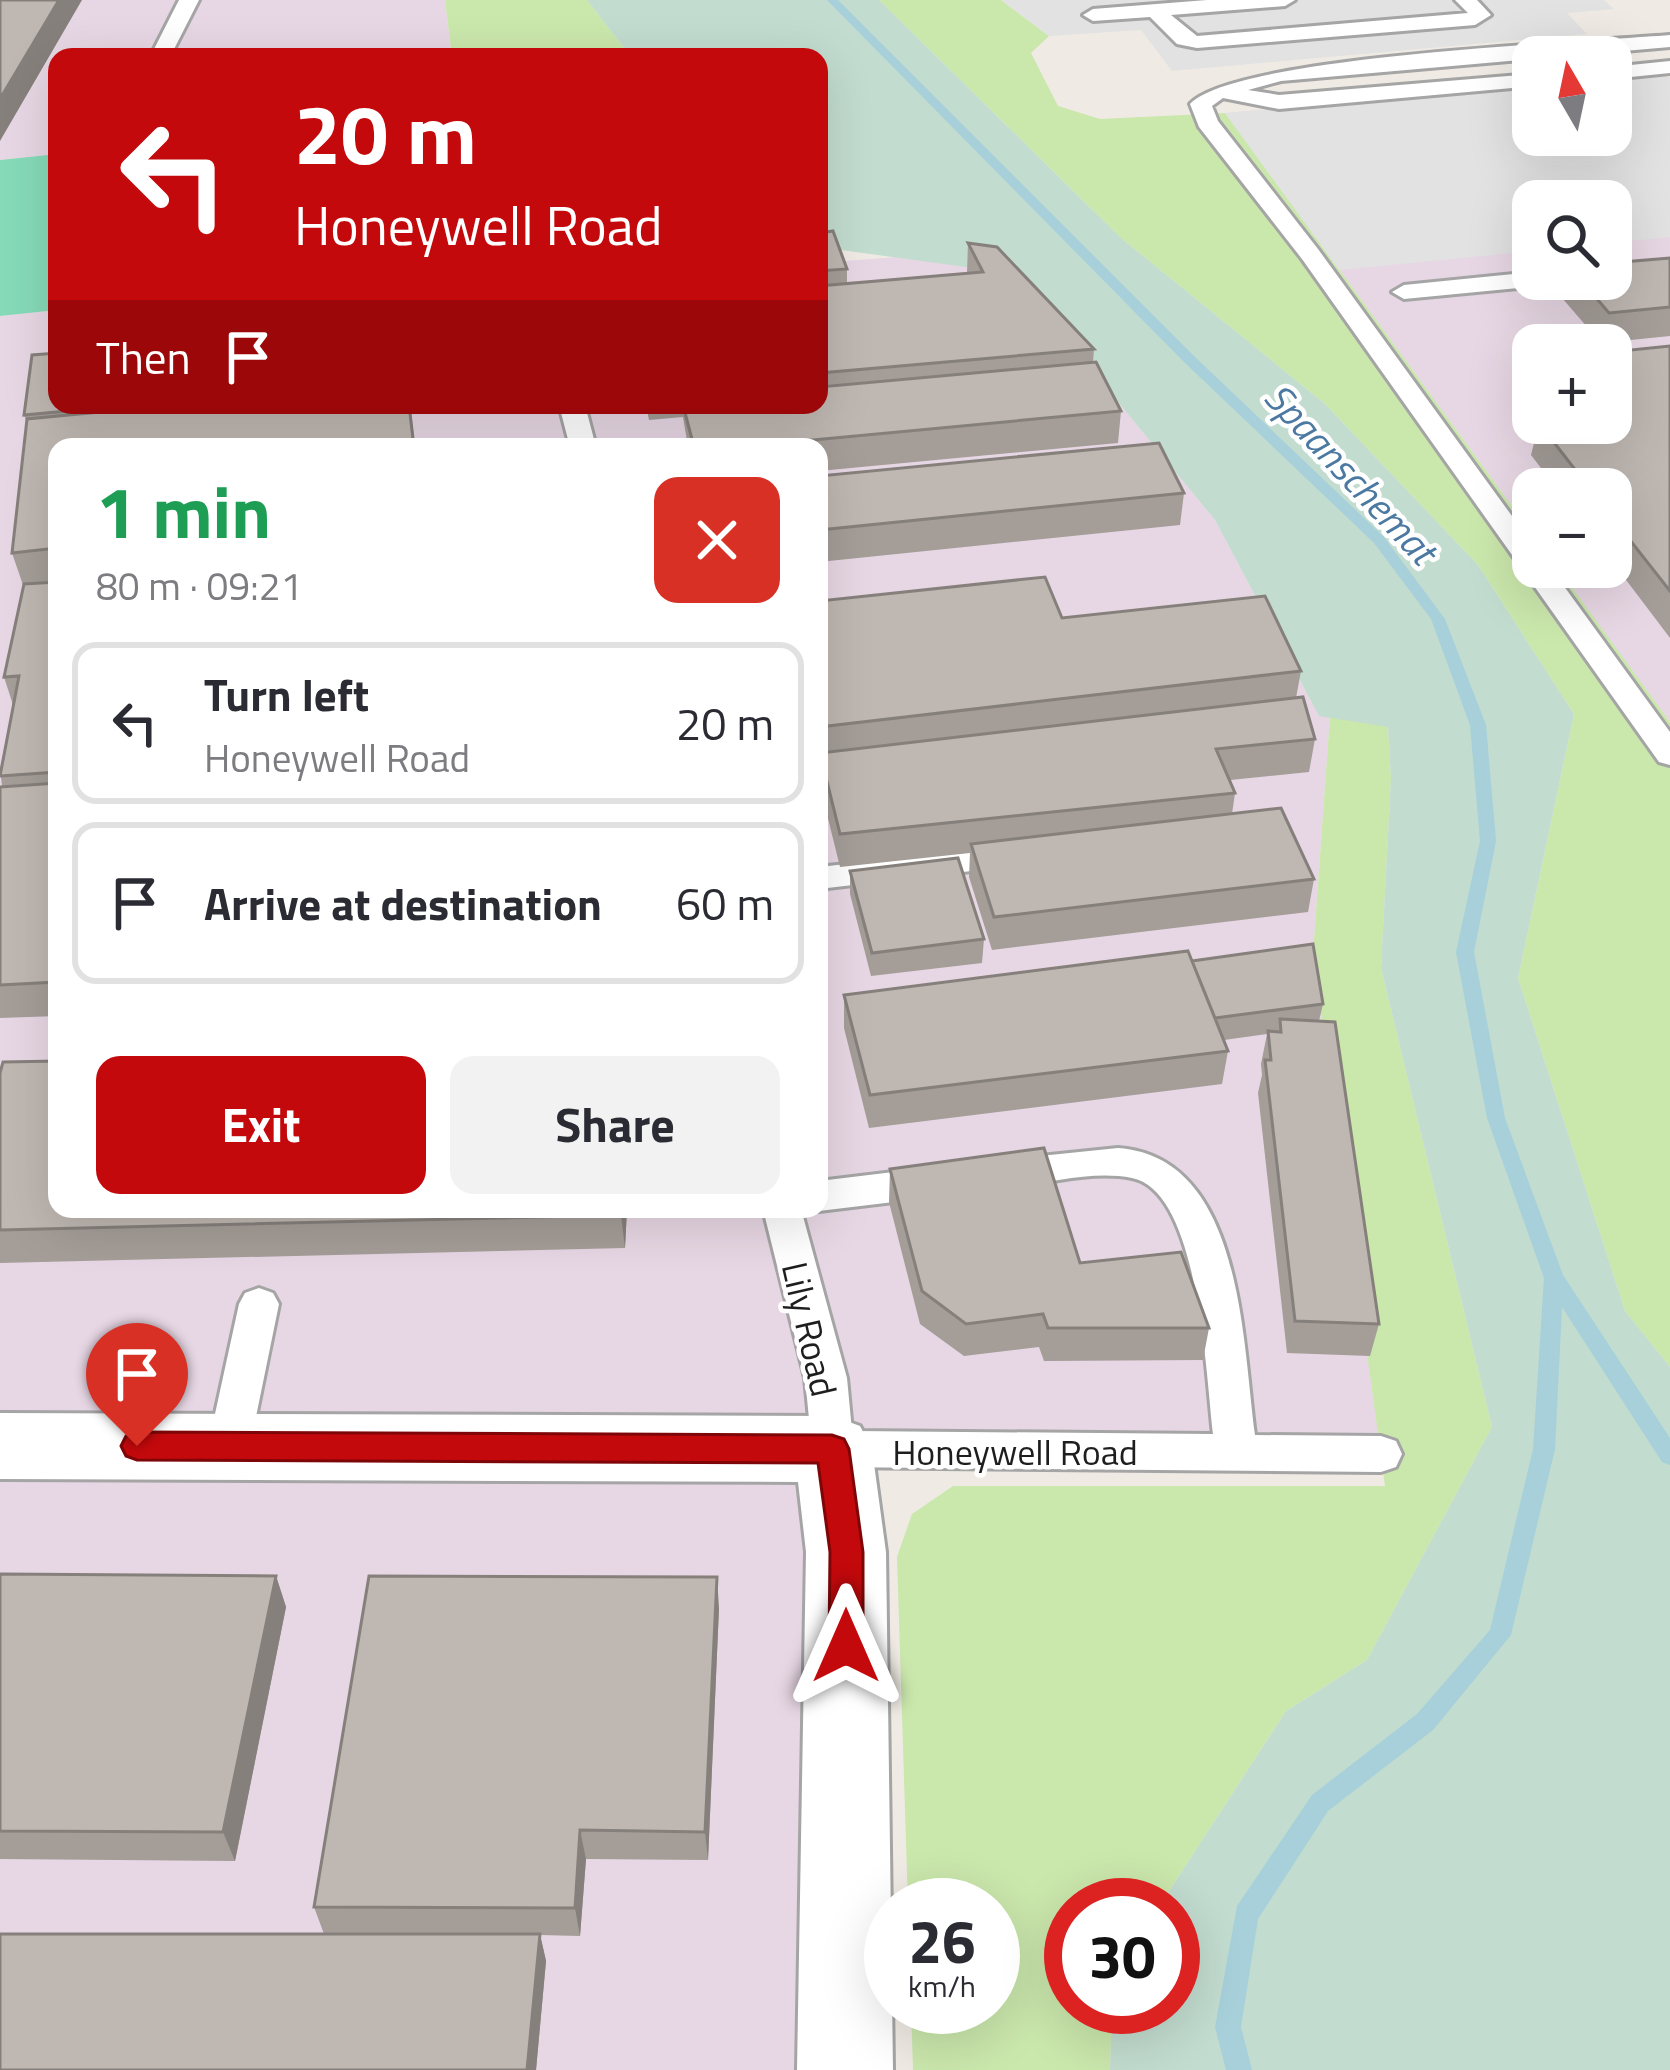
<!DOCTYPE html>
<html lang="en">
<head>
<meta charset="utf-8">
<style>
  :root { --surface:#fff; --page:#f2f2f3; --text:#2b2b33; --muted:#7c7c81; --line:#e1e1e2; --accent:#c3090c }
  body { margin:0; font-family:"Titillium Web",sans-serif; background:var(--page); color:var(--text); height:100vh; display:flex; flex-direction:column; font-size:45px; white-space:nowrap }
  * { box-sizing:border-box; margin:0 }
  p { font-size:39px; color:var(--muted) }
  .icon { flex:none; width:66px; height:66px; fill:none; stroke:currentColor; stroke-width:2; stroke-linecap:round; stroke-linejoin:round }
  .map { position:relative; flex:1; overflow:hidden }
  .side { position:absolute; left:48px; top:438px; width:780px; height:780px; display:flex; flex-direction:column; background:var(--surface); border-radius:24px; box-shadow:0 12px 48px #0002 }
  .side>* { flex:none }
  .top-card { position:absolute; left:48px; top:48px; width:780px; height:366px; border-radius:24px; box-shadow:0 12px 48px #0002; background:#c3090c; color:#fff; overflow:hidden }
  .needle { width:78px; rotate:351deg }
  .tools { position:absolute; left:1512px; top:36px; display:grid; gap:24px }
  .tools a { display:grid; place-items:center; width:120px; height:120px; border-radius:24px; background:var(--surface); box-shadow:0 12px 48px #0002; font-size:60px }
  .speed { position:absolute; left:864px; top:1878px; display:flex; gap:24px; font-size:60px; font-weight:700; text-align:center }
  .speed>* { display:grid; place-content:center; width:156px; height:156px; border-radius:50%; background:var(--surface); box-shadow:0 12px 48px #0002; line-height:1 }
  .speed small { font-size:30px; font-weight:400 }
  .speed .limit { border:18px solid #d22; background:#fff; color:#111 }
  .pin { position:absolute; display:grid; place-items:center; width:102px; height:102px; color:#fff; margin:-123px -51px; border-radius:50% 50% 50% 0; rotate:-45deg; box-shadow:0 0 12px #0007 }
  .pin .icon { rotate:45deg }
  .me { position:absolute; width:132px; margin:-66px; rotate:0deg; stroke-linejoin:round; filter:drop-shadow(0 0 9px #0008) }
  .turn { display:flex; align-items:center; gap:42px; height:252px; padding:0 48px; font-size:54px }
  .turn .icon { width:156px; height:156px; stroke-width:2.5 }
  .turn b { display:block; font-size:84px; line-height:102px }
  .then { display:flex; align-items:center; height:114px; padding:0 48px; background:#0003; gap:24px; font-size:45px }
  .round { display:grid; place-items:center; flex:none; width:126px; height:126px; border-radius:24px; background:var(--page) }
  .overview { display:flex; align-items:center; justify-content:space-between; height:204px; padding:0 48px }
  h1 { font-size:72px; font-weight:700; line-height:90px; color:#1e9e55 }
  .action { display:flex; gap:24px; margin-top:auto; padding:24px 48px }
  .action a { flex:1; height:138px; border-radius:24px; background:var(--accent); color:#fff; font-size:48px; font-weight:700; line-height:138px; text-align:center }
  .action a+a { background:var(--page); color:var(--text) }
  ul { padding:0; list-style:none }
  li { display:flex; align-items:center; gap:36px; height:162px; margin:0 24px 18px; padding:0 24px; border:6px solid var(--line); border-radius:24px }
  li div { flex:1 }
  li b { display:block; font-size:45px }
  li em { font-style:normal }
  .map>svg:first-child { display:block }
</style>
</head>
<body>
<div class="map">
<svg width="1670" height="2070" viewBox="0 0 1670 2070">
  <rect width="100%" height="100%" fill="#efebe4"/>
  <path fill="#e7d7e4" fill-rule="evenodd" d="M0,0H445L452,57H57V154L0,160Z
    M1661,75L1670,78V722L1556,567H1611V489H1533V535L1225,113L1533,86V135H1611V79ZM1533,201H1611V279H1533ZM1533,345H1611V423H1533Z
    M897,257L995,270L1099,379L1215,520L1319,716H1330L1313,954L1381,1454L833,1449L845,2070H0V316L57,310V405H819V263ZM57,447H819V1209H57Z"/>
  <path fill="#cae7ac" d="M445,0H587L631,57H452Z
    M879,0H1001L1049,36L1031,53L1058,106L1100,119L1225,113L1533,535V567H1557L1670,722V1367L1625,1311L1518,978L1574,714L1478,565L1325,404L1121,238Z
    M1330,716L1388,726L1391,778L1381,968L1492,1427L1367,1660L1286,1711L1160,1905H1071V2007H1112L1110,2070H913L911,2007H993V1905H908L897,1557L912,1514L953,1486H1385L1313,954Z"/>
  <path fill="#c2dccf" d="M587,0H879L1121,238L1325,404L1478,565L1574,714L1518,978L1625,1311L1670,1367V2070H1110L1112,2007H1173V1905H1160L1286,1711L1367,1660L1492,1427L1381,968L1391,778L1388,727L1319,716L1215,520L1099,379L995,271L819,247V57H631Z"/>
  <path fill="#86dab8" d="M57,154V310L0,316V160Z"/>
  <path fill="#e2e2e2" d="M1001,0H1604L1614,9L1567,13L1587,34L1172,71L1141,30L1049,36Z
    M1661,75L1670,78V237L1611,243V201H1533V251L1339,270L1225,113L1533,86V135H1611V79Z"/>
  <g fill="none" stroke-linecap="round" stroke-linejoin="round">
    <path fill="#a7d0da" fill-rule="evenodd" d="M827,0H838L1194,356L1384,537L1445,619L1486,725L1496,841L1474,952L1505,1118L1563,1275L1670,1438V1465L1662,1462L1562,1307L1555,1449L1511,1635L1433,1730L1328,1811L1258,1919L1241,2027L1252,2070H1226L1215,2027L1237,1906L1312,1795L1417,1714L1490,1630L1533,1449L1544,1278L1487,1118L1456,952L1480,841L1470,725L1431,619L1374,543L1184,362Z"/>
    <g stroke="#a5a5a5" stroke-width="6">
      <path id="lane" d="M179,0H199L170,57H150Z
        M1207,0H1295L1285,6L1171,15L1197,36L1468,13L1455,0H1477L1491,15L1475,25L1197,48L1177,44L1150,17L1093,21L1083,15L1093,9Z
        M1670,35V47L1281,81L1248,90L1279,95L1533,74V86L1279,109L1223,98L1212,106L1218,121L1318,249L1533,545V567H1550L1670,732V765L1659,762L1302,259L1199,127L1190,104C1234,56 1587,42 1670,35Z
        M1670,61V73L1611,79V67Z
        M1533,272V279H1550L1538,286L1404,299L1392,292L1404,285Z
        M559,405H585L596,447H570Z
        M1018,845L1030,848L1035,856L1030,864L819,889V867Z
        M1118,1148C1243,1157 1242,1340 1255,1435L1381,1436L1396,1441L1402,1454L1396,1467L1381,1472L833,1467L818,1462L812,1449L805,1378L763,1209H801L847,1378L852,1431L1213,1434C1206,1379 1200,1191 1132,1178C1091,1170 1043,1184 1002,1190L989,1185L983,1175L989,1165L1002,1160Z
        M935,1167L949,1172L954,1182L949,1192L935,1197L819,1211L813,1209H819V1181Z
        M259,1288L273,1293L279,1304L250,1446L244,1459L229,1464L214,1459L208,1446L239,1304L245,1293Z"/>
    </g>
    <g stroke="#a5a5a5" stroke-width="6">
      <path id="street" d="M0,1413L833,1416L860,1426L872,1449L886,1552L893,2070H797L806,1552L798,1482L0,1479Z"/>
    </g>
    <use href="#lane" fill="#fff" fill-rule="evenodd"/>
    <use href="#street" fill="#fff" fill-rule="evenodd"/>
  </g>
  <path fill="#a49d98" d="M819,233L847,269V284L967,273L968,243L1094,349L1093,362L1121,411L1118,443L819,471V447H688L683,417L649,420L646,405H819Z
    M1670,258V336L1601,343L1562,298L1567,279H1611Z
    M1670,346V638L1611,560V489H1557L1531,455L1539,423H1611Z
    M1533,360V411L1518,392L1526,361Z
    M57,405H454V407L411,411L415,447H57V1016L0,1018V787L2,786L0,769L13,705L4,677L23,585L12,553L27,422L24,415Z
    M819,476L1184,493L1180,525L819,562Z
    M819,601L1062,618L1301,671L1296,698L1315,739L1309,772L1230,780L1235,793L1232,814L1314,879L1308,912L992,950L969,877L970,853L840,867L820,786Z
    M850,871L984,939L982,963L871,976L850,894Z
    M1192,961L1323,1004L1319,1021L1379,1324L1370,1356L1287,1353L1258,1093L1262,1075L1261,1064L1267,1034L1224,1040L1228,1051L1222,1084L869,1128L844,1028V995Z
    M0,1073L627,1209L625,1248L0,1263Z
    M890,1169L1209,1328L1203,1360L1044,1361L1039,1347L964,1356L920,1324L889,1202Z
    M0,1574L276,1576L286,1607L235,1861L0,1859Z
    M719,1608L708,1860L586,1859L580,1936L540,1935L546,1961L536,2070H0L324,1934L314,1907Z"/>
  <path fill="#86807c" d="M59,0H82L0,141V99Z
    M622,1209H627L625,1248L621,1215Z
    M276,1576L286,1607L235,1861L223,1832Z
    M717,1577L719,1608L708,1860L705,1832Z
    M580,1830L586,1859L580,1936L575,1908Z
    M540,1934L546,1961L536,2070H527Z"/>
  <path fill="#bfb7b1" stroke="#86807c" stroke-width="3" d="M0,0H59L0,99Z
    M833,231L847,269L819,271V233Z
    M968,243L997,247L1094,349L819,373V286L983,272Z
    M1670,258V307L1609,313L1580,279H1611V263Z
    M1670,346V591L1611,516V489H1590L1539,423H1611V352Z
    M57,353V405H132L24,415L32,355Z
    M1096,362L1121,411L737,447H694L683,405H819V387Z
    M174,405H409L414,447H57V548L12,553L27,419Z
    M1159,443L1184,493L819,530V476Z
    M1045,577L1062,618L1265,596L1301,671L819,727V601Z
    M57,582V772L0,776L19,676L4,677L24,584Z
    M1303,697L1315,739L1216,749L1235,793L840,834L820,753Z
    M57,783V982L0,985V787Z
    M1281,808L1314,879L994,917L971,844Z
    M958,858L984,939L872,953L850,871Z
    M1313,944L1323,1004L1215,1018L1192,961Z
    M1188,951L1228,1051L870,1095L844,995Z
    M1280,1019L1335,1022L1379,1324L1295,1321L1265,1060H1271L1268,1031L1281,1032Z
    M57,1061V1209H622L621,1215L0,1230V1073L3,1062Z
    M1044,1148L1080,1263L1181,1252L1209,1328H1048L1043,1314L966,1324L922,1291L890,1169Z
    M0,1574L276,1576L223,1832L0,1831Z
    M369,1576L717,1577L705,1832L580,1830L575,1908L314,1907Z
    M0,1934H540L527,2070H0Z"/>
  <path fill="#c3090c" stroke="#7f0608" stroke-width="3" d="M137,1432L832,1435L844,1439L849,1449L863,1552V1646L858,1657L846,1661L834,1657L829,1646L830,1552L818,1463L137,1460L126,1456L121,1446L126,1436Z"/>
  <g text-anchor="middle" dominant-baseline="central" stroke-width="9" stroke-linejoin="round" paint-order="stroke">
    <g font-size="36" fill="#1e1e1e" stroke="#fff">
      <text transform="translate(810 1329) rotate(77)">Lily Road</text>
      <text x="1015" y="1451">Honeywell Road</text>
    </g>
    <g font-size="39" font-style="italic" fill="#4b79a1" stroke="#fff">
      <text transform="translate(1351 473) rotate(47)">Spaanschemat</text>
    </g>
  </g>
</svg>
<div class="tools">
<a><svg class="needle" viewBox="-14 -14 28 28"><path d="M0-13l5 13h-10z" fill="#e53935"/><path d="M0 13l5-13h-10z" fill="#7c7c81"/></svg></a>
<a><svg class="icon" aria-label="search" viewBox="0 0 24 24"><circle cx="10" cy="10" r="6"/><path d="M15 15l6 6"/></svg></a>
<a>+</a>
<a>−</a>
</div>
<div class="speed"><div>26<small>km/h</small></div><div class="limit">30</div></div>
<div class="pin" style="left:137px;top:1446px;background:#d93025"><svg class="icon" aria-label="arrive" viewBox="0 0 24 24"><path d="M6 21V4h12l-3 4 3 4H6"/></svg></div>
<svg class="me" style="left:846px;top:1646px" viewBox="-20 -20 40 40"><path d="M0-17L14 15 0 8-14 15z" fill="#c3090c" stroke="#fff" stroke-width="4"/></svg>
<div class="top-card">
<div class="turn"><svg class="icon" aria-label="left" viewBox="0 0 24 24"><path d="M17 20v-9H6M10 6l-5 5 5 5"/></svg><div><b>20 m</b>Honeywell Road</div></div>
<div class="then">Then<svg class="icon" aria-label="arrive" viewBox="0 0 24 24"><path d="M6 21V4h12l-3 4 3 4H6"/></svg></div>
</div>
<section class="side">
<div class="overview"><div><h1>1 min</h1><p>80 m · 09:21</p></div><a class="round" style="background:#d93025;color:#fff"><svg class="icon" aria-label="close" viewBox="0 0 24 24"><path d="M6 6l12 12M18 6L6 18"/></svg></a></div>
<ul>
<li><svg class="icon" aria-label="left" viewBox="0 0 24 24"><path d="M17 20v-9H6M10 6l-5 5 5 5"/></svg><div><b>Turn left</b><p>Honeywell Road</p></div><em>20 m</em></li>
<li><svg class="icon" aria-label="arrive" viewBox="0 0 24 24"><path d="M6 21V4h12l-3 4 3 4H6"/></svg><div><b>Arrive at destination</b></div><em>60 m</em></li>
</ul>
<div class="action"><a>Exit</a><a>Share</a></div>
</section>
</div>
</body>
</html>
